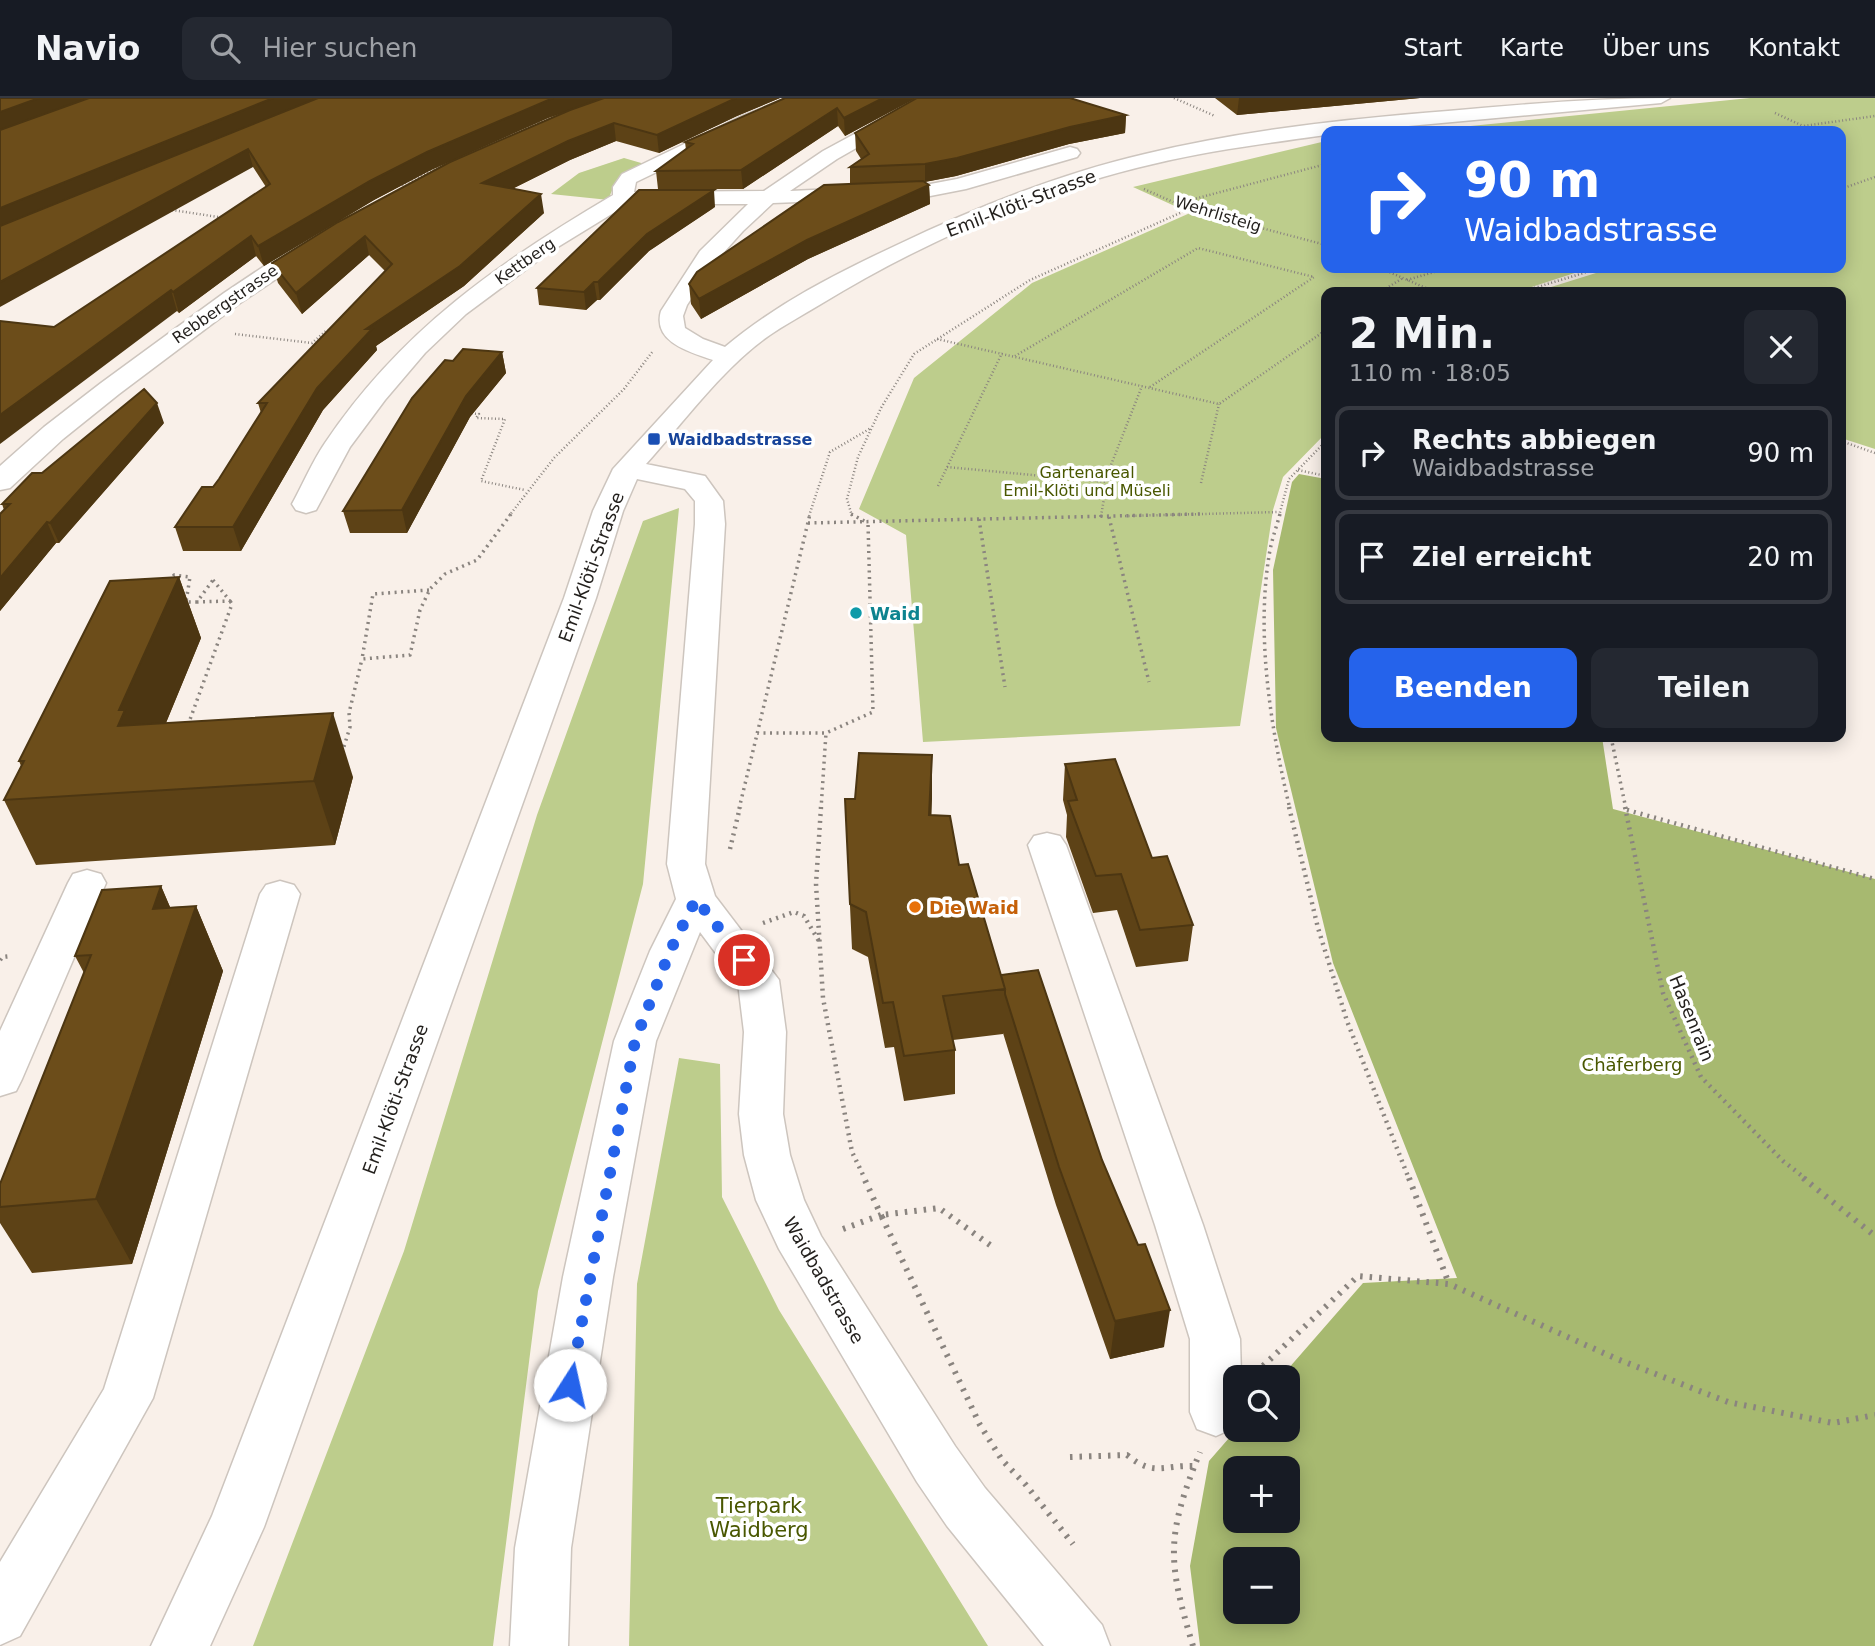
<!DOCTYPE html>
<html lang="de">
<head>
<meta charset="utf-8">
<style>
  :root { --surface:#171b24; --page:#242831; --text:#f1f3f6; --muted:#9ea1a6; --line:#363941; --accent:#2563eb }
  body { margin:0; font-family:"DejaVu Sans",sans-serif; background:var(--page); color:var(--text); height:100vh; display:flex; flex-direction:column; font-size:26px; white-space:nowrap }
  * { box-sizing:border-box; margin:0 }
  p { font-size:23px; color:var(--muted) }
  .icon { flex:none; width:38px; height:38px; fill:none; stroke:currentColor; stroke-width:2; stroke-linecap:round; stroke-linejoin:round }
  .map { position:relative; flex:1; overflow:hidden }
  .details { position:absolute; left:1321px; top:189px; width:525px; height:455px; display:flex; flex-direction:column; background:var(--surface); border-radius:14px; box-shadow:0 4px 18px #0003 }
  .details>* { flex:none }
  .banner { position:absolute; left:1321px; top:28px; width:525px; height:147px; border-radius:14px; box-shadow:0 4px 18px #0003; background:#2563eb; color:#fff; overflow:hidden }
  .tools { position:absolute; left:1223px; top:1267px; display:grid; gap:14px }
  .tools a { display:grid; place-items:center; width:77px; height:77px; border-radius:14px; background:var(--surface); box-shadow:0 4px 18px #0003; font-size:35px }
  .pin { position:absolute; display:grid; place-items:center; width:60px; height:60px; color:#fff; margin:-30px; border:4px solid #fff; border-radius:50%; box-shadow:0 2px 7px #0007 }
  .me { position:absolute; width:77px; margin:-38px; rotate:10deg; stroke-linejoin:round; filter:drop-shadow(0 0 5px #0008) }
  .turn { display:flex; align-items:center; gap:24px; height:147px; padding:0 28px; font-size:32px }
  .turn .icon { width:91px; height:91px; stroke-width:2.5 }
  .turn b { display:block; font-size:49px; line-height:60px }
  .round { display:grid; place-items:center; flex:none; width:74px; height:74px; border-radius:14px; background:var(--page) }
  .summary { display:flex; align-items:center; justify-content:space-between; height:119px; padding:0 28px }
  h1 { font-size:42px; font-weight:700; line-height:52px }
  .cta { display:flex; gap:14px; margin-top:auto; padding:14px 28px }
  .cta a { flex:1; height:80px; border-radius:14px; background:var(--accent); color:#fff; font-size:28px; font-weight:700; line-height:80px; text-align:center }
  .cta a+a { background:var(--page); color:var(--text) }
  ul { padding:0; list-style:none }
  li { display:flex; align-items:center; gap:21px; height:94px; margin:0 14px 10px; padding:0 14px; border:4px solid var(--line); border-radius:14px }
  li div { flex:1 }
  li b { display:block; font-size:26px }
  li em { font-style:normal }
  header { display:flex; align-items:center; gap:42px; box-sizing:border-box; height:98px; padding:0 35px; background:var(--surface); border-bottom:2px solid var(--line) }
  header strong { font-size:33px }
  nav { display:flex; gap:38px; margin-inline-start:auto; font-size:24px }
  .search { width:490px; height:63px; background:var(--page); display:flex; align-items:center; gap:18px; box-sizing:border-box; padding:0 24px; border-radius:14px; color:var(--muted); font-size:26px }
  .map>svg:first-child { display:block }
</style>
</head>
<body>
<header>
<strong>Navio</strong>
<div class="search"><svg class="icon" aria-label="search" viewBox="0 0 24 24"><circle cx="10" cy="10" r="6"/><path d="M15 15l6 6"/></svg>Hier suchen</div>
<nav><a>Start</a><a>Karte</a><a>Über uns</a><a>Kontakt</a></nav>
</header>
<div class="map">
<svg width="1875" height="1548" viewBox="0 0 1875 1548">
  <rect width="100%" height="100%" fill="#f9f0e9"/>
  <path fill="#bdcd8c" d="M1750,0H1875V351L1841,340V194H1535L1612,170H1841V33H1420Z
    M1326,43V170H1590L1516,194H1326V335L1283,379L1273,412L1240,628L923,644L906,437L859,411L914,280L1032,185L1190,115L1133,89Z
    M624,60L648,67C630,75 613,81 609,102L551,96L579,75Z
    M679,410L643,786L538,1193L493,1548H253L404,1153L537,717L643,423Z
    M679,960L720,966L722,1099L779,1212L988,1548H629L637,1186Z"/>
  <path fill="#a7b970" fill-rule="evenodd" d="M1299,376L1326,381V639H1602L1613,711L1875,781V1548H1200L1190,1468L1209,1363L1236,1332H1288V1279H1281L1363,1185L1457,1180L1333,865L1276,630L1273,472L1292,384ZM1236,1370H1288V1423H1236ZM1236,1461H1288V1514H1236Z"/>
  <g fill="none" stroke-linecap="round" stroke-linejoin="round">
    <g stroke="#cdc5be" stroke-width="3">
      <path id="minor" d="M787,0H812L809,4L752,28L636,84L634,94L764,93L823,53L921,0H944L837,61L790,93L925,87L957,81L1070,49L1077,51L1080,55L1077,59L966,91L925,99L773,105L743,133L716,163L687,207L683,218L685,230L703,241L725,249C776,206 837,175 897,147C977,109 1059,76 1145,56C1244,32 1347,21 1448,13C1523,6 1596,0 1670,0L1661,5L1354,33H1326V37C1268,45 1211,52 1153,66C1042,91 919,146 821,206C803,217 784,227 767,239C722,271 683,325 646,366L705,378L723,403L725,426L705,766L715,798L779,882L786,934L783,1016L790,1057L804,1102L821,1138L955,1348L985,1390L1102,1527L1110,1548H1044L947,1428L917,1384L779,1151L756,1102L744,1057L739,1016L744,934L738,885L700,834L656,943L613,1179L571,1450L568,1548H510L515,1450L563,1179L614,943L650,853L676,801L667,766L695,426V403L685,391L637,381L623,413L596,500L264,1429L210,1548H151L212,1418L564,500L593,413L613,371L713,262C690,254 652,244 661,213L700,153L748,106H628L548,155L466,216L425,255L385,302L350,349L316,412L306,415L296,412L292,406C303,386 312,364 325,345C401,232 498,165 613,97V89L622,76L738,20Z
        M319,135L327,137L330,142L327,147L240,205L119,296L63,341L10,390L0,392V368L44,329L101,285L224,195L311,137Z
        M1047,735L1060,738L1066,747L1203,1127L1240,1241L1241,1279H1236V1329L1216,1338L1197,1331L1190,1314V1241L1155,1127L1028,747L1034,738Z
        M87,772L101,776L106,785L22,981L16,993L0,998V933L68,785L73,776Z
        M280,783L294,787L300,796L153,1300L20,1538L0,1547V1464L104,1291L260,796L266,787Z"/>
    </g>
    <path stroke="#8a847f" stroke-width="2.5" stroke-dasharray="1 2.5" stroke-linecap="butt" d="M1174,0L1215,18
      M1775,15L1803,28
      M525,30L553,20
      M1815,33L1803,28L1875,18
      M402,87L460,59
      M1144,91L1189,111L1326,147
      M1841,91L1875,79
      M1179,105L1326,66
      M172,112L225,120
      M1380,170L1435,194
      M1407,182L1448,170
      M1380,194L1403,180
      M1521,194L1600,170
      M235,236L312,245L327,232L333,233
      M937,241L1219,306L1326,232
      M1015,258L1198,150L1314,179
      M1150,289L1314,179
      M468,315L479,316L476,320L505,321L481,383L525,392
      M1841,343L1875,355
      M947,369L1107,384
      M1298,372L1326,378
      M1201,385L1219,306
      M938,388L1002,255
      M509,418L554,360L624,291L653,253
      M809,418L830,354L871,330
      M852,418L847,401L858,359L881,310L914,256L1030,182L1189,111
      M1101,418L1109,372L1142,288
      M1125,418L1279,414
      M1279,418L1289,381L1326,343"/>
    <path stroke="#8a847f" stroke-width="3.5" stroke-dasharray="2 4.5" stroke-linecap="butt" d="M851,416L868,425
      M1280,416C1276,430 1271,444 1269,458C1256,539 1271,632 1290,711
      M1101,419V416
      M1109,419L1149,584
      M979,421L1005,589
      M808,425L1200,416
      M213,482L230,503L197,504Z
      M169,483L174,477L190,479L186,504H197
      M429,492L373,496L362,561L410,557L420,512L430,491L445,476L477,462L511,416
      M188,627L232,506L230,503
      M757,635H826L873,614L868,425
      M1611,639L1626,711
      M342,655L350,629L349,615L362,561
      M739,711L810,416
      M821,711L826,635"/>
    <path stroke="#8a847f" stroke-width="4.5" stroke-dasharray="2 5" stroke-linecap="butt" d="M821,709L816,786L823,900L852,1054L865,1081
      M1289,709L1318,830L1347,923L1409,1081
      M1625,709L1663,895L1701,979L1783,1063L1806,1081
      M1627,712L1875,781
      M730,751L740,709
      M763,825L794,814L804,818L819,843
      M0,862L2,859L11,858"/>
    <path stroke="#8a847f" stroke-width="6" stroke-dasharray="2.5 7" stroke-linecap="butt" d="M1409,1080L1449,1186
      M1803,1080L1875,1138
      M843,1131L881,1117L864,1080
      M990,1147L939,1110L881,1117L980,1327L1002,1362L1026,1387L1073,1446
      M1263,1268L1358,1178L1449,1186L1617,1261L1728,1304L1833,1325L1875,1317
      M1070,1359L1127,1357C1154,1379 1163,1367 1194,1368
      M1193,1548C1167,1462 1166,1438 1200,1354"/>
    <use href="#minor" fill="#fff" fill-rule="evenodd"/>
  </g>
  <path fill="#5d4216" d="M0,0H780L737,18L659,55L616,43L570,62L512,91L544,115L464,188L376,248L377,252L323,312L241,453H183L175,429L213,389L219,381L261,315L258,305L385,173L369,157L302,216L278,185L272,165L569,13L548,20L431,72L374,102L264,168L256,158L179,215L177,213L54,229L266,89L253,69Z
    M785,0H916L845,38L838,28L743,91H658L656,73L686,52L685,44Z
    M1215,0H1420L1237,17Z
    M1126,17L1125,35L1069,46L956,78L924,84L929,87L930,106L808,161L701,221L691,206L689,186L850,86V69L861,61L856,53L855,35Z
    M715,109L649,153L600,202H597L586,212L539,207L537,190Z
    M502,254L506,275L470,319L407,435H350L343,413L453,263Z
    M164,325L59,445H56L0,513V416L4,412L2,406Z
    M179,479L201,540L166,625L353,679L335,747L36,767L4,702L21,668L19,663Z
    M932,657L931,717L959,767L1001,877L1164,1249L1110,1261L1056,1107L1003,935V936L953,942L955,952V996L904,1003L894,949L885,950L868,859L852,851L845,701H855Z
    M1065,666L1152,760L1193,827L1188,863L1136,869L1117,812L1093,815L1066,739L1067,717L1063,702Z
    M161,788L170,809L196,808L223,873L132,1166L32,1175L0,1125V1086L84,875L75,858Z"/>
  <path fill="#4c3612" d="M39,0H92L0,34V14Z
    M273,0H320L0,132V110Z
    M553,0H603L548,20L431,72L374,102L264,168L258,148L370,83L427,54Z
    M736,0H780L737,18L659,55L657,37Z
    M883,0H916L845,38L844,20Z
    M1239,0H1420L1237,17Z
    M837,10L838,28L743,91L741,72Z
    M1126,17L1125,35L1069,46L956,78L925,84V66L1070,29Z
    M614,25L616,43L570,62L486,104L482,85L568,43Z
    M248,51L253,69L0,209V184Z
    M929,87L930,106L808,161L701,221L699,201L807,142Z
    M714,92L715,109L649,153L600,202L598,184L647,136Z
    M541,96L544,115L464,188L376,248L377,252L323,312L241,453L233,429L317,290L366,231Z
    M251,138L256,158L179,215L173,194Z
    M365,138L369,157L302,216L296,195Z
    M594,184L597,202L586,212L584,194Z
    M171,192L177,213L0,346V317Z
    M502,254L506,275L470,319L407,435L402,412L466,298Z
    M157,305L164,325L59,445L50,425Z
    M47,424L56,445L0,513V480Z
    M179,479L201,540L148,668L118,628L119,612Z
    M333,615L353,679L335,747L314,683Z
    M932,657V701L930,761L929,717Z
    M161,788L184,842L196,808L223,873L132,1166L96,1101L153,811Z
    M1170,1212L1164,1249L1110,1261L1115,1223Z"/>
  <path fill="#6c4d1a" stroke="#4c3612" stroke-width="2" d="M0,0H39L0,14Z
    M89,0H273L0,110V32Z
    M318,0H553L427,54L370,83L258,148L251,138L173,194L171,192L0,317V223L54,229L270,86L248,51L0,184V128Z
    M604,0H736L657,37L614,25L568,43L482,85L541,96L460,168L366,231H372L317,290L233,429H175L202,389H213L219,381L267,305H258L392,166L365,138L296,195L272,165L338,124L450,64L570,12Z
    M785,0H883L844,20L837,10L741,72L656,73L693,46L685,44Z
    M917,0H1070L1126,17L1070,29L957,60L925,66L850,69L869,56L855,35Z
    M923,83L929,87L807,142L699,201L689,186L697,174L824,87Z
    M639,92H714L647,136L598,184H594L584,194L537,190Z
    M463,251L502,254L466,298L402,412L343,413L412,300L445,262L453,263Z
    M144,291L157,305L50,425L47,424L0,480V416L10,406H2L32,375H42Z
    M179,479L119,612H125L118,628L333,615L314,683L4,702L24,663H19L110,483Z
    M859,655L932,657L929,717L950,718L959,767L968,766L1005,891L943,898L955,952L904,958L893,904L883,905L866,814L850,806L845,701H855Z
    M1115,661L1152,760L1167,758L1193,827L1140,832L1121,776L1096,778L1068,703L1077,702L1065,666Z
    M161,788L153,811L196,808L96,1101L0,1109V1086L91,857L75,858L102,792Z
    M1038,872L1102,1062L1138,1147L1145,1146L1170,1212L1115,1223L1059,1069L1005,896V891L1001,877Z"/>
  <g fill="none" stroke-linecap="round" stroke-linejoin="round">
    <path stroke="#2563eb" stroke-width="12" stroke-dasharray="0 21.6" d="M570,1287L635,943L670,853L696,801L744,862"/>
  </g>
  <rect fill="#1a4fb4" stroke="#fff" stroke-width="2.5" x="647" y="334" width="14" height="14" rx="3.5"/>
  <circle fill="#0f9aa8" stroke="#fff" stroke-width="2.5" cx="856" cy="515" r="7"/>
  <circle fill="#e8710a" stroke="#fff" stroke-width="2.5" cx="915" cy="809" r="7"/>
  <g text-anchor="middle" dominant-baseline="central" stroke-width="7" stroke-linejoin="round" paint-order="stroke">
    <g font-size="16" fill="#221f1c" stroke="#fff">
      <text transform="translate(1218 116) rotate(17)">Wehrlisteig</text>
      <text transform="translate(525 163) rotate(-35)">Kettberg</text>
      <text transform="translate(225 206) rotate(-35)">Rebbergstrasse</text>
    </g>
    <g font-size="16" font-weight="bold" fill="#164399" stroke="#fff" text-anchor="start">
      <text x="668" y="341">Waidbadstrasse</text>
    </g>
    <g font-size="16" fill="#495700" stroke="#fff">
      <text x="1087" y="374">Gartenareal<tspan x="1087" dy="18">Emil-Klöti und Müseli</tspan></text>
    </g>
    <g font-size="18" fill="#221f1c" stroke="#fff">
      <text transform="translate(1021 105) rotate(-21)">Emil-Klöti-Strasse</text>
      <text transform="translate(591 469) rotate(-70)">Emil-Klöti-Strasse</text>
      <text transform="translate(1692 920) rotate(68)">Hasenrain</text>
      <text transform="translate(395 1001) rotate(-70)">Emil-Klöti-Strasse</text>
      <text transform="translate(824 1182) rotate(60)">Waidbadstrasse</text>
    </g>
    <g font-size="18" font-weight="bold" fill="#0d838f" stroke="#fff" text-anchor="start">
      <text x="870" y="515">Waid</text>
    </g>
    <g font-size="18" font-weight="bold" fill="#c56008" stroke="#fff" text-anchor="start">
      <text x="929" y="809">Die Waid</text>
    </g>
    <g font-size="18" fill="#495700" stroke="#fff">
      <text x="1632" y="966">Chäferberg</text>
    </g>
    <g font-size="21" fill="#495700" stroke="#fff">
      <text x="759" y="1408">Tierpark<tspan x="759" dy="24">Waidberg</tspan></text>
    </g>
  </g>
</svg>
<div class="tools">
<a><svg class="icon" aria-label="search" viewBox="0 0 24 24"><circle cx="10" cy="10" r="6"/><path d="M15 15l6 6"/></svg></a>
<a>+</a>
<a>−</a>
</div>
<div class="pin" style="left:744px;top:862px;background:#d93025"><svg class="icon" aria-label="arrive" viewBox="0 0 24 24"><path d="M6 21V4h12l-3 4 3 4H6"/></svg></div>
<svg class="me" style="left:570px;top:1287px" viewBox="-20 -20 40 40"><circle r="19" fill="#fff"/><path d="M0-13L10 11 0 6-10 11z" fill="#2563eb"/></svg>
<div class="banner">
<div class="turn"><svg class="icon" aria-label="right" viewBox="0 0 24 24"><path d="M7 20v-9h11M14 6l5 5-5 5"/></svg><div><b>90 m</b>Waidbadstrasse</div></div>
</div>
<section class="details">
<div class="summary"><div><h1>2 Min.</h1><p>110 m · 18:05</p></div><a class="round"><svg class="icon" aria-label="close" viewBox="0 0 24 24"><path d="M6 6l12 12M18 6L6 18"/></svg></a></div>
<ul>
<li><svg class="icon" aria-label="right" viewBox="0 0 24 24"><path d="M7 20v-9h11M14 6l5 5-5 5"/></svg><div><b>Rechts abbiegen</b><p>Waidbadstrasse</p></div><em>90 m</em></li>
<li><svg class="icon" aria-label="arrive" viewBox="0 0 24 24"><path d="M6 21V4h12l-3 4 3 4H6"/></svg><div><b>Ziel erreicht</b></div><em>20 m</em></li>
</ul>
<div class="cta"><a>Beenden</a><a>Teilen</a></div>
</section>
</div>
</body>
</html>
